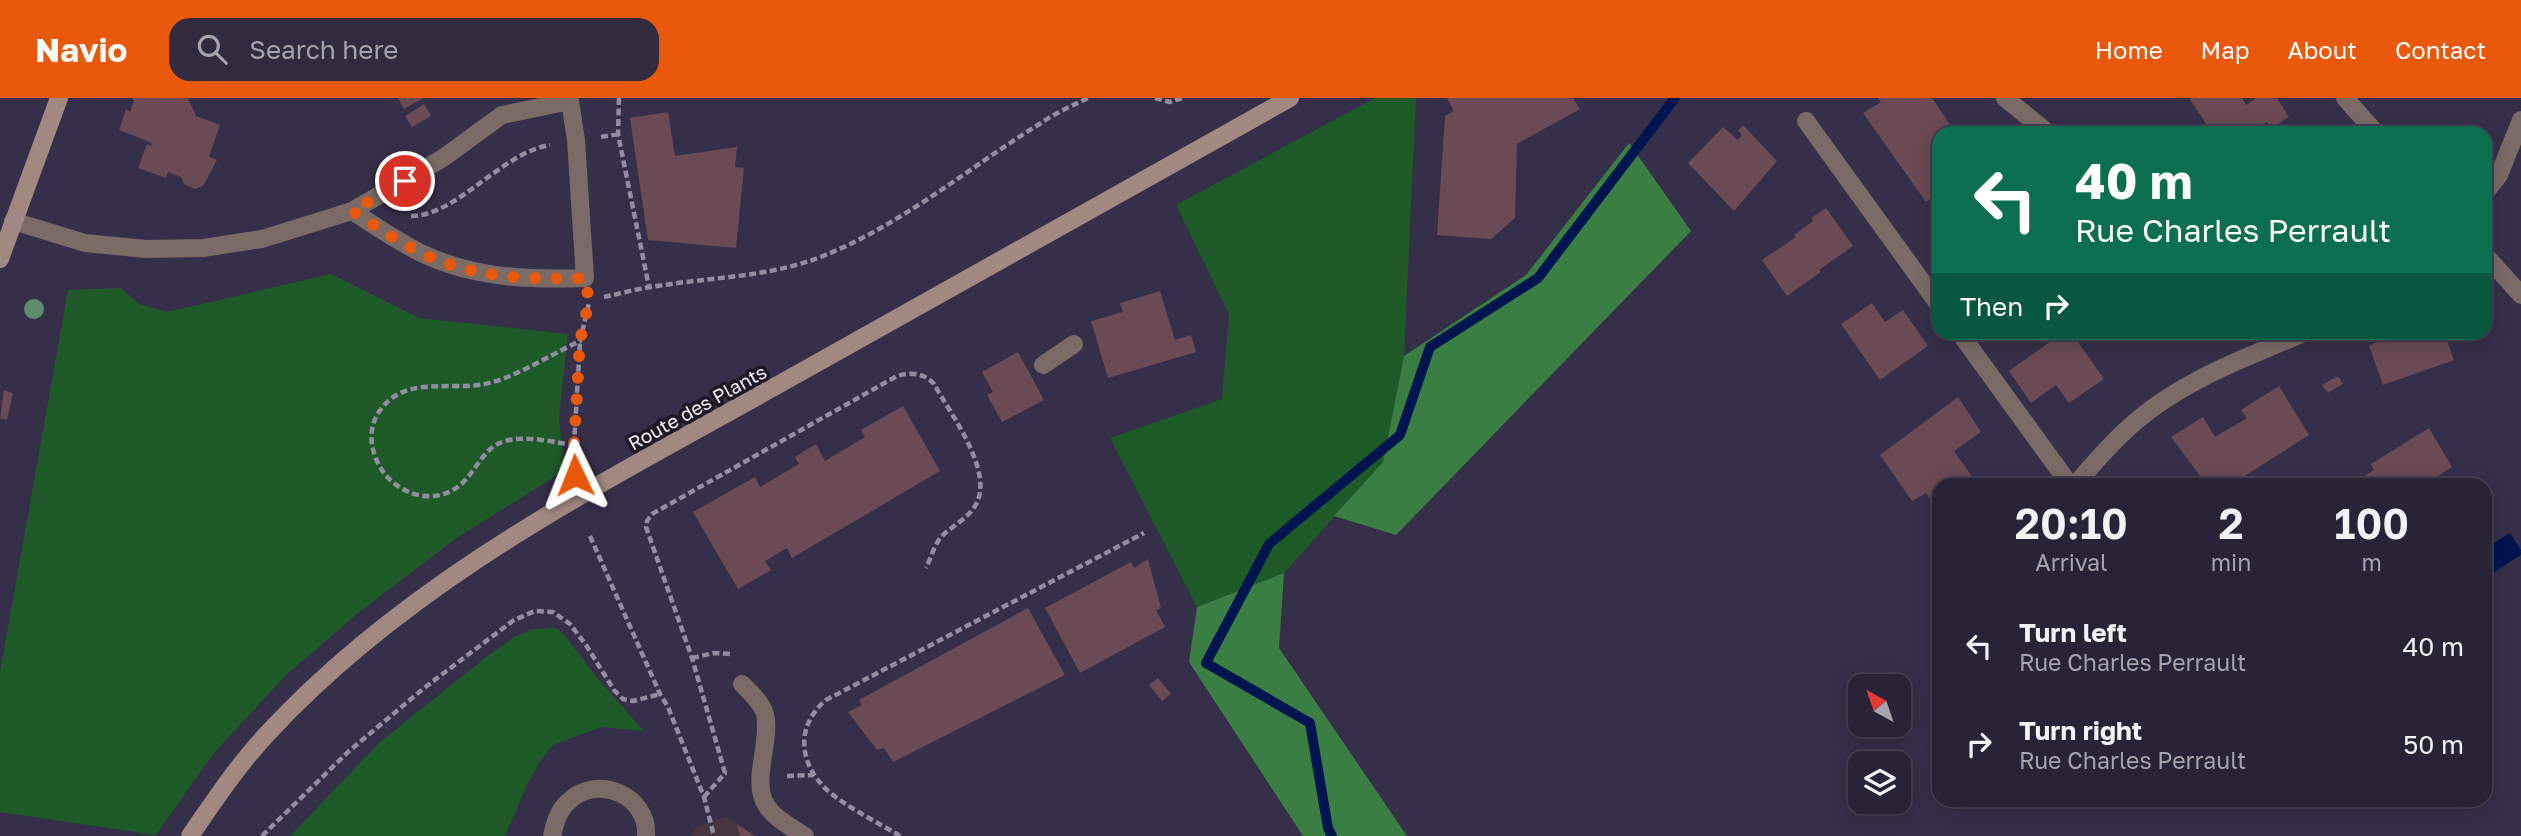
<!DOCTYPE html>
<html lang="en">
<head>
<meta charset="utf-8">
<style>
  :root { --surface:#282337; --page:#302b3f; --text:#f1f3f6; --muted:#a5a4ad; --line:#444052; --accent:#ea580c }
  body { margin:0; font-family:"Golos Text",sans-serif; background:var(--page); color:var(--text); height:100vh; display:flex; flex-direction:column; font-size:26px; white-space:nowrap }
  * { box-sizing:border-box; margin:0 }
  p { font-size:23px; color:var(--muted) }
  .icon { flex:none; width:38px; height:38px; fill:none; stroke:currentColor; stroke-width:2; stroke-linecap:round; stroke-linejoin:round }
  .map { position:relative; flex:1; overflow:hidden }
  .side { position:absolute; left:1932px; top:380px; width:560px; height:329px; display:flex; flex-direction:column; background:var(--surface); border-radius:21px; box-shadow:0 4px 18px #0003,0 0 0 2px var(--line) }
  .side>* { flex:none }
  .banner { position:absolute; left:1932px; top:28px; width:560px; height:214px; border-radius:21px; box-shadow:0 4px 18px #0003,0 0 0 2px var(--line); background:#0b6e4f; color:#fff; overflow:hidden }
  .needle { width:46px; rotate:320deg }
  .fabs { position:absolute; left:1848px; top:576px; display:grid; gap:14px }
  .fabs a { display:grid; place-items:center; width:63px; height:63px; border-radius:14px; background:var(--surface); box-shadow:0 4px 18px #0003,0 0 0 2px var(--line); font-size:35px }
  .pin { position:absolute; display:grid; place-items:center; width:60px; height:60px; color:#fff; margin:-30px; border:4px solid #fff; border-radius:50%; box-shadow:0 2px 7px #0007 }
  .me { position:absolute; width:77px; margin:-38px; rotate:358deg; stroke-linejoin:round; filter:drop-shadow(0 0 5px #0008) }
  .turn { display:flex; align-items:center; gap:24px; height:147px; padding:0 28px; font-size:32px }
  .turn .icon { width:91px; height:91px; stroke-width:2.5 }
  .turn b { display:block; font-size:49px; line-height:60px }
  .then { display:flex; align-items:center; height:66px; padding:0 28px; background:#0003; gap:14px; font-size:26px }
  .eta { display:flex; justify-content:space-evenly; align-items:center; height:119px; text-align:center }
  .eta b { font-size:42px; font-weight:600; line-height:49px }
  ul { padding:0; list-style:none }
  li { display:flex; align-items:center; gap:21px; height:98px; padding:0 28px }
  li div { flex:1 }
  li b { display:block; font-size:26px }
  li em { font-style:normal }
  header { display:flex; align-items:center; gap:42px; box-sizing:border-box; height:98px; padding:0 35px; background:var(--accent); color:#fff }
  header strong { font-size:33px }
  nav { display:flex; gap:38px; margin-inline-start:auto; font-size:24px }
  .search { width:490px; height:63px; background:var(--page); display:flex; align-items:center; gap:18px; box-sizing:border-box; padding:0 24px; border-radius:21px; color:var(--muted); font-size:26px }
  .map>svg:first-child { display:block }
</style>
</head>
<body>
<header>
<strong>Navio</strong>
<div class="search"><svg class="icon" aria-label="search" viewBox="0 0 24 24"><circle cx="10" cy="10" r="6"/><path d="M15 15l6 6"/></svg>Search here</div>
<nav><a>Home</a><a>Map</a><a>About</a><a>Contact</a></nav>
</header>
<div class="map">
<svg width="2521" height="738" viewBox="0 0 2521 738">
  <rect width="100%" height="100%" fill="#362f49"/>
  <path fill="#47353f" d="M727,718L755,738H690L696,729Z"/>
  <path fill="#1e5a28" d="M1375,0H1416L1404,258L1383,364L1284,475L1197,509L1110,340L1222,301L1229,216L1176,107Z
    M331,176L419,220L568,236L559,319L564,373L455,441L357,516L286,577L213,656L156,737L0,714V574L68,192L121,190L139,206L167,214Z
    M556,530L566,539L597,580L644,633L601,629L553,647L539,665L527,687L505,738H290L380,644L485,560L514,539L532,531Z"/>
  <path fill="#3a7e43" d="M1629,45L1691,133L1396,437L1334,418L1383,364L1404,258L1526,177Z
    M1284,475L1279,550L1407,738H1303L1189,564L1197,509Z"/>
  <path fill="#00144f" d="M2510,435L2521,452V457L2485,480V451Z"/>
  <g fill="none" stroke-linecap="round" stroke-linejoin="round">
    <path stroke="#00144f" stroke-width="10" d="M1332,738L1328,730L1310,625L1206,565L1269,446L1400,337L1430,249L1538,180L1675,0"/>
  </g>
  <path fill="#6a4a54" d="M132,0H188L196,18L220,27L209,59L217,62L203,88L195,91L184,86L181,79L168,74L166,80L138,70L147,46L151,48L152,45L119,32L126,11L130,14L134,3Z
    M398,0H423L404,11Z
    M1447,0H1573L1580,11L1517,46L1515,120L1491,141L1437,137L1445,18L1454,13Z
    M1878,0H1932L1956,35H1939V94L1926,104L1863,15L1881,4Z
    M2189,0H2242L2246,7L2256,0H2277L2289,19L2271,30L2267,24L2260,28L2261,31L2254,35H2212Z
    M424,6L431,18L412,29L405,18Z
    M668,14L675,58L737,49L735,69L744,70L736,150L648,142L630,20Z
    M1743,27L1777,63L1734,113L1688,65L1723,29L1738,42L1742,37L1738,33Z
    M1826,110L1853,148L1819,172L1821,174L1787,198L1762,162L1796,139L1794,137L1813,123L1811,120Z
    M1160,193L1175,242L1191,237L1196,254L1108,280L1091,223L1123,214L1120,205Z
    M1872,205L1885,224L1903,212L1928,248L1880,282L1841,226Z
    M2064,234H2071L2104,281L2069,305L2056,287L2031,305L2009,273Z
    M2406,234H2444L2454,262L2383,287L2369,247Z
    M1018,254L1044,302L1002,324L987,297L993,294L982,274Z
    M2338,278L2343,286L2328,295L2322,287Z
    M2279,288L2309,337L2240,381L2244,387H2207L2171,339L2203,319L2215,339L2247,320L2241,312Z
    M4,292L13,295L7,322L0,320Z
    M1958,299L1981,334L1954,353L1978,387H1939V414L1926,395L1912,403L1880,357Z
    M903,308L940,373L792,460L787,450L765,463L771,472L738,491L693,414L755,379L760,389L799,366L795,359L816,346L825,363L865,339L861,332Z
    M2429,330L2452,369L2424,387H2361L2358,382L2374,372L2371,366Z
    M1148,461L1161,510L1156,512L1165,529L1080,575L1045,510L1131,464L1134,470Z
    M1028,510L1065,577L893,664L884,650L877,652L848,614L862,607L859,602Z
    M1158,580L1171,596L1162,603L1149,587Z
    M737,726L755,738H740Z"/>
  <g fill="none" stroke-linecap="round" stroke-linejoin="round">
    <path stroke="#938da1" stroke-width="4.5" stroke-dasharray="7 3.5" stroke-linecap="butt" d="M619,0L618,36L649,189
      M1155,0L1170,4L1182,0
      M601,39L618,36
      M411,118C457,118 501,55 550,47
      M604,199C619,196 635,191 651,189C708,179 768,180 823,158C903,126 968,70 1041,25C1055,15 1072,8 1088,0
      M574,347L580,244
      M575,369L574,347C552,344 527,337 505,343C484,348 476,374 460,387C430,412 386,392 375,358C370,344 370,330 377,317C403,273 453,296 493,284C523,275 552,256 580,243L589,205
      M590,438L660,596L668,609L704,699L714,738
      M692,560L714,555L730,556
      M725,675L692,560L646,429L647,423L652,416L897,278C910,274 925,275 934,286C950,315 996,375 975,408C967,421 954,427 943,437C935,444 931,460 926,470
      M787,678L814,677
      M704,699L725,675H727
      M262,738L348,654L424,590L514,522L535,513L553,514L570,526L586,547L614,592L623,601L633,603L660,596
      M900,738C877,724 846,709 826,691C798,664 796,627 826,602L1144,435"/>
    <path stroke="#7a6b66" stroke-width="18" d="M2005,0L2048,35
      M552,738C555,725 558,713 568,704C596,675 649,697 646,738"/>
    <path stroke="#7a6b66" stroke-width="18" d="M2345,0L2376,35
      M1806,23L1939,207
      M2485,95L2499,77L2521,22
      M13,123L85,145L146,151L203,150L262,141L352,113L443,60L502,17L570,3L576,42L585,180C528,182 473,180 421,155C397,143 374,127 352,113
      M2485,157L2521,197
      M1959,234L2070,387
      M1043,267L1074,246
      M2075,387C2094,365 2113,343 2135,324C2184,282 2248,258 2307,234
      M742,586C750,594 762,605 765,616C771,642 753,679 764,703C771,719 791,729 805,738"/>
    <path stroke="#a18982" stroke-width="18" d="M0,161L59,0
      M190,738C214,703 238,667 267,636C413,478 607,383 792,279C958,186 1124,93 1290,0"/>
  </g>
  <circle fill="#5e8c6c" cx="34" cy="211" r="10"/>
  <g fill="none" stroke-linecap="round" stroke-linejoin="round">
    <path stroke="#ea580c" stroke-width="12" stroke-dasharray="0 21.6" d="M405,83L352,113C374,127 397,143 421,155C473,180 528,182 585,180L589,203L580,243L574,347L575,377"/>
  </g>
  <g text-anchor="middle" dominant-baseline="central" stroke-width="7" stroke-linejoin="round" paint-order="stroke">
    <g font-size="19" fill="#f4f0fe" stroke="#1c1925">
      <text transform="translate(697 309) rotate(-29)">Route des Plants</text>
    </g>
  </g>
</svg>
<div class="fabs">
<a><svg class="needle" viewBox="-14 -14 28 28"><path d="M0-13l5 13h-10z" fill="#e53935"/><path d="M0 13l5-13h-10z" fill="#a5a4ad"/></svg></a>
<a><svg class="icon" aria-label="layers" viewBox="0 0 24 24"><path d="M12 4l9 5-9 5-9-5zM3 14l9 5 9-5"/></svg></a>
</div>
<div class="pin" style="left:405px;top:83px;background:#d93025"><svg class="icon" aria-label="arrive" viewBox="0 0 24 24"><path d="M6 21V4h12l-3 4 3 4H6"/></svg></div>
<svg class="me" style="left:575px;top:377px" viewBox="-20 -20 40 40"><path d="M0-17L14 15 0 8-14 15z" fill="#ea580c" stroke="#fff" stroke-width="4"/></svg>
<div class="banner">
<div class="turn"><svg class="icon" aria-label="left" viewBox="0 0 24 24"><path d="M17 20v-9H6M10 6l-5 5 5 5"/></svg><div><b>40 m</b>Rue Charles Perrault</div></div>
<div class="then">Then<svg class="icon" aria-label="right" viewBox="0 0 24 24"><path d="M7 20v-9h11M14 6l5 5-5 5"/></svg></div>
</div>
<section class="side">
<div class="eta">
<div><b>20:10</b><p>Arrival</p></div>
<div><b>2</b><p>min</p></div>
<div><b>100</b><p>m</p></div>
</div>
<ul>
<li><svg class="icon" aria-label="left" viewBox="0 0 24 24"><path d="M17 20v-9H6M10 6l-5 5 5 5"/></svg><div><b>Turn left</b><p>Rue Charles Perrault</p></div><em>40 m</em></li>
<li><svg class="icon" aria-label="right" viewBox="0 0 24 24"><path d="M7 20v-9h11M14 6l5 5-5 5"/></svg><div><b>Turn right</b><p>Rue Charles Perrault</p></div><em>50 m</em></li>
</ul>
</section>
</div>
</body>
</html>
